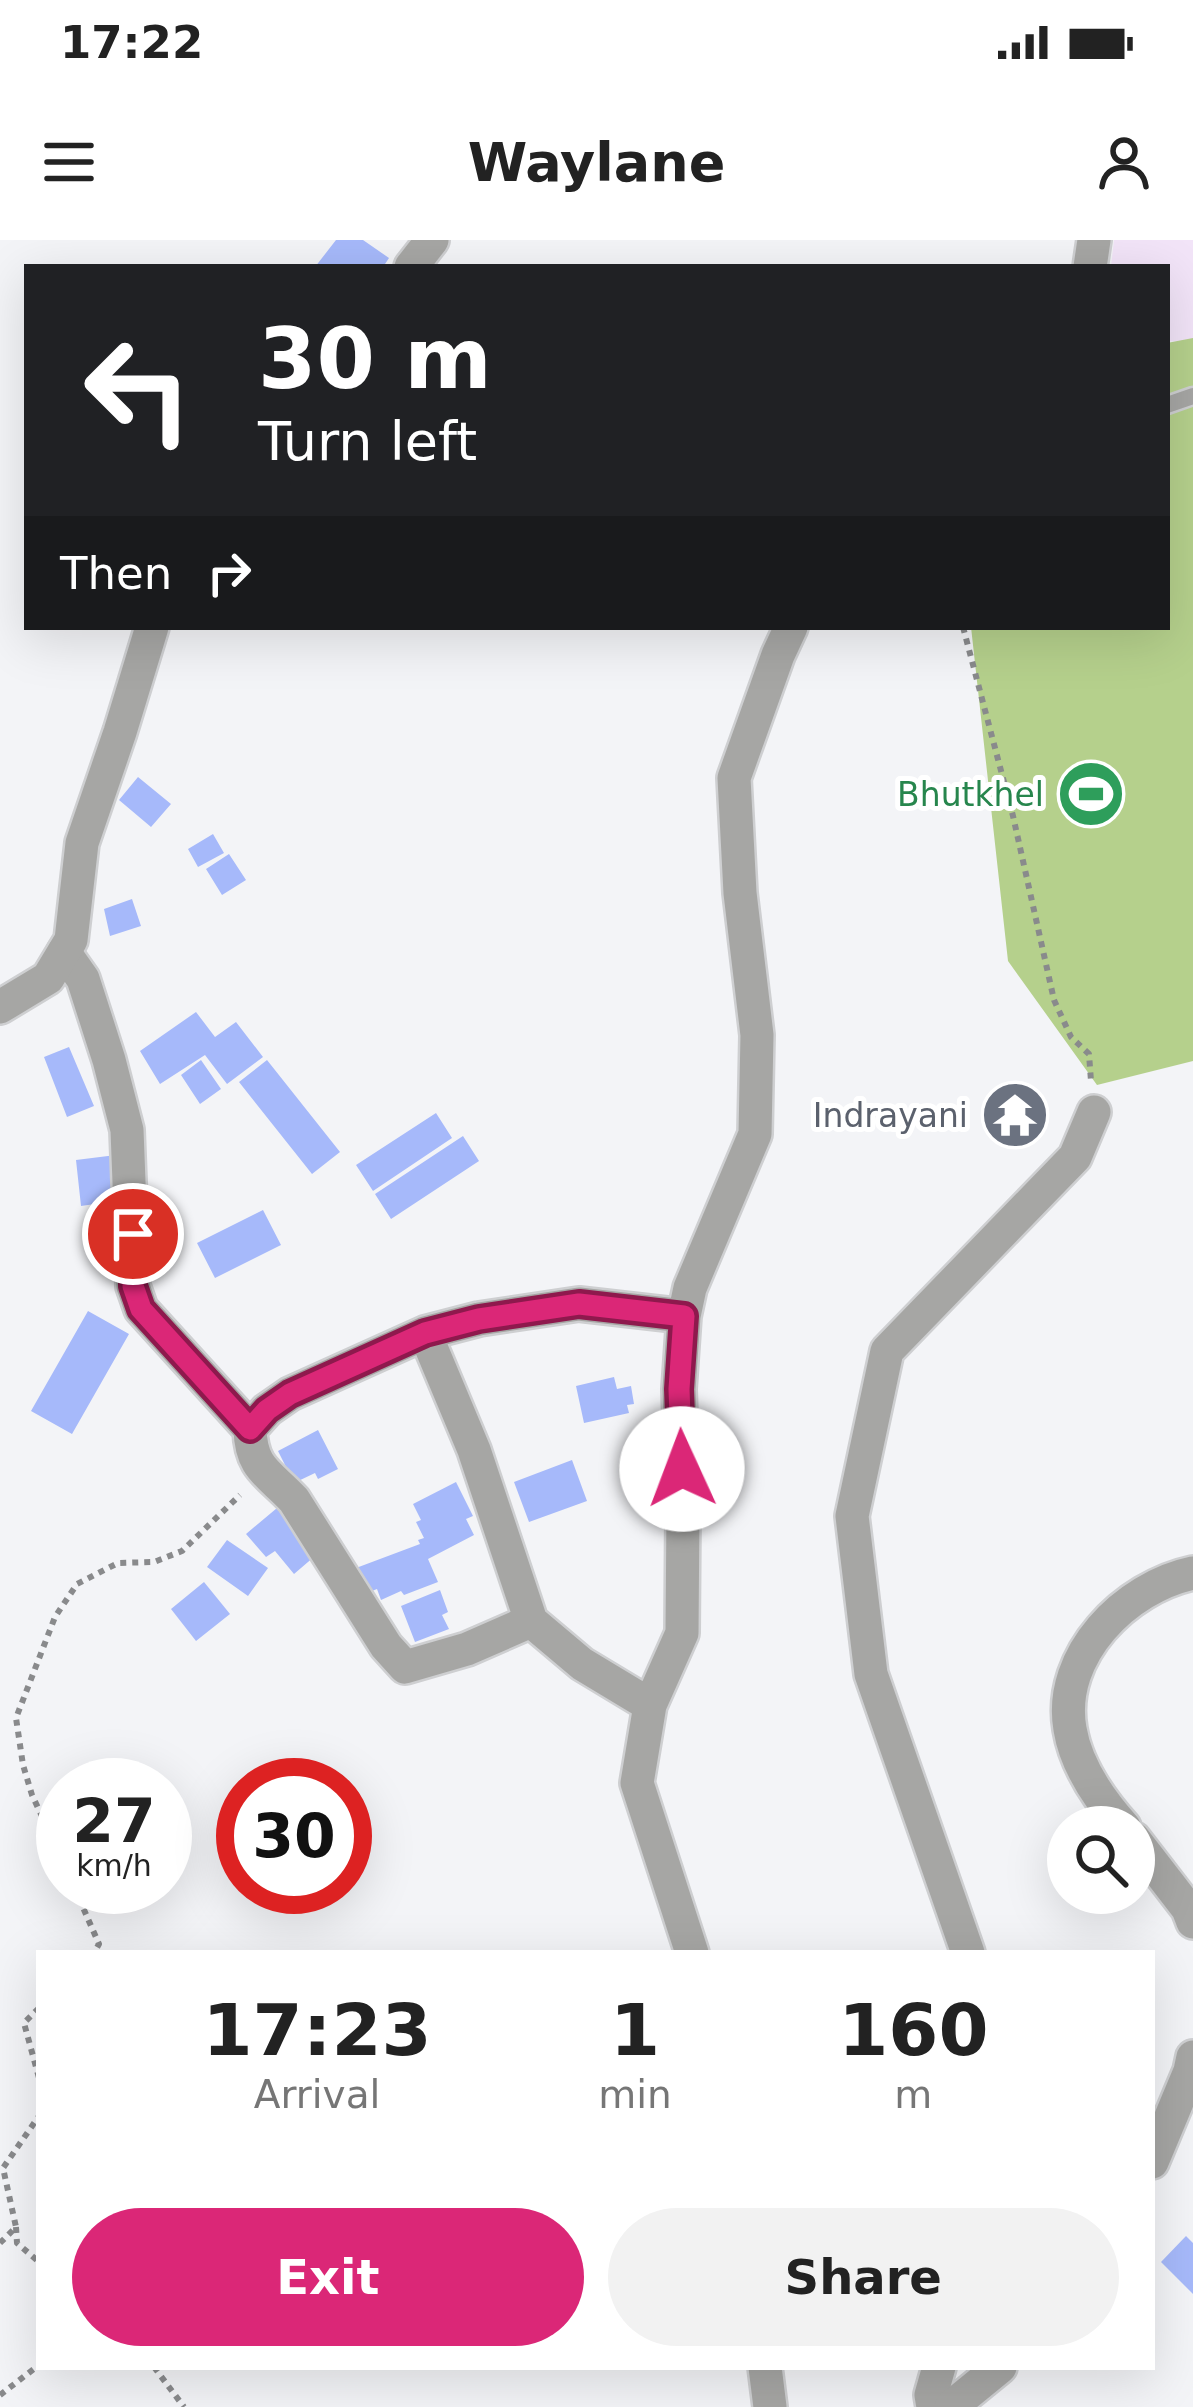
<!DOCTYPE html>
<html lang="en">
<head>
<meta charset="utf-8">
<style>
  :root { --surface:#fff; --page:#f2f2f2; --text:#222; --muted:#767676; --accent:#db2777 }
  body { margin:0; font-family:"DejaVu Sans",sans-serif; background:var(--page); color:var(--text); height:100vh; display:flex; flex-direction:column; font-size:45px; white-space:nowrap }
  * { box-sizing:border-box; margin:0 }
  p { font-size:39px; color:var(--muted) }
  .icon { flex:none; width:66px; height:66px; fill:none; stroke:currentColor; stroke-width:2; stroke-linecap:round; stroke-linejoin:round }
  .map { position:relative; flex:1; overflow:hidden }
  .side { position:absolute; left:36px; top:1710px; width:1119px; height:420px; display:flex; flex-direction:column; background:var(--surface); border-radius:0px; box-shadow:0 12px 48px #0002 }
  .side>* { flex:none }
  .banner { position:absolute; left:24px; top:24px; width:1146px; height:366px; border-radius:0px; box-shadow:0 12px 48px #0002; background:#202124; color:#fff; overflow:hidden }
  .buttons { position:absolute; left:1047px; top:1566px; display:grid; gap:24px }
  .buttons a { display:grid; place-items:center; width:108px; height:108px; border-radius:50%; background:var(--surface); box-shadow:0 12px 48px #0002; font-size:60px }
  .speed { position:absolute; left:36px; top:1518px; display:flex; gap:24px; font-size:60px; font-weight:700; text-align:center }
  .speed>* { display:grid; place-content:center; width:156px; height:156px; border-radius:50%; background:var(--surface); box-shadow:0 12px 48px #0002; line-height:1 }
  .speed small { font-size:30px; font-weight:400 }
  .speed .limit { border:18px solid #d22; background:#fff; color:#111 }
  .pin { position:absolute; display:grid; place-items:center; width:102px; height:102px; color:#fff; margin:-51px; border:6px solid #fff; border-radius:50%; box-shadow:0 3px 12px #0007 }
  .me { position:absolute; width:132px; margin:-66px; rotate:358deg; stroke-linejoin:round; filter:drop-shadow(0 0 9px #0008) }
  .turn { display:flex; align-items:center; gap:42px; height:252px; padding:0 36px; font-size:54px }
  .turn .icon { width:156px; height:156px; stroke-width:2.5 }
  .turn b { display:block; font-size:84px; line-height:102px }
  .then { display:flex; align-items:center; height:114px; padding:0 36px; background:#0003; gap:24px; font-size:45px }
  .eta { display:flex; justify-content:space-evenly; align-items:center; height:204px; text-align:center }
  .eta b { font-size:72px; font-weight:600; line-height:84px }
  .button { display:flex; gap:24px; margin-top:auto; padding:24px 36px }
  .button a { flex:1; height:138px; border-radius:72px; background:var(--accent); color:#fff; font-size:48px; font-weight:600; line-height:138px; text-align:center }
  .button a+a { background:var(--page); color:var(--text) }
  .status { display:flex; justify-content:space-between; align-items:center; height:84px; padding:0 60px; background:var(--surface); direction:ltr }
  .status svg { height:33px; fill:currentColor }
  header { display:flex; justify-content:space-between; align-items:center; height:156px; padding:0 36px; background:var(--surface); font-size:54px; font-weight:600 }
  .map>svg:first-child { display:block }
</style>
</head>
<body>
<div class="status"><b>17:22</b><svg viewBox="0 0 49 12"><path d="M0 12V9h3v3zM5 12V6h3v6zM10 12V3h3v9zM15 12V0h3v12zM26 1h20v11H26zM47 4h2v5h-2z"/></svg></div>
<header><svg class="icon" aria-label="menu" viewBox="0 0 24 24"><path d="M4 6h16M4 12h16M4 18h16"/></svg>Waylane<svg class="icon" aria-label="person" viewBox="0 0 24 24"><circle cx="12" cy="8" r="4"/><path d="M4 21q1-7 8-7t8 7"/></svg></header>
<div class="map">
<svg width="1193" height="2167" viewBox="0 0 1193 2167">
  <rect width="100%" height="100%" fill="#f3f4f7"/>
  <path fill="#f2e4f8" d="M1114,0H1193V102L1167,101V27H1111Z"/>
  <path fill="#b5d08c" d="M1193,98V821L1097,845L1008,721L971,387H1167V103Z"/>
  <path fill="#a6b9fa" d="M336,0H363L389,18L383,27H315Z
    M138,537L171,564L151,587L119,560Z
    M213,594L224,613L198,627L188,609Z
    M229,614L246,640L222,655L206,629Z
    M132,659L141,686L110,696L104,669Z
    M196,772L215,797L236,782L263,817L227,844L205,815L160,844L140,811Z
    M69,807L94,866L67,877L44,817Z
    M201,820L221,849L200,864L181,835Z
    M267,820L340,912L312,934L239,842Z
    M1011,846L1042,868L1013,899L989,881Z
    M436,873L452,898L373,951L356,925Z
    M463,896L479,921L391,979L375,954Z
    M116,915L122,960L81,966L76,920Z
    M263,970L281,1005L215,1038L197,1003Z
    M88,1071L129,1094L72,1194L31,1171Z
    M614,1137L617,1149L631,1146L634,1164L627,1165L629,1173L584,1183L576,1146Z
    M318,1190L338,1229L318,1239L315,1233L294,1243L278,1211Z
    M572,1220L587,1261L529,1282L514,1242Z
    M456,1242L473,1276L466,1279L474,1295L428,1319L438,1342L404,1355L401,1351L381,1360L377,1349L367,1353L356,1328L420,1304L418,1300L424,1298L416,1282L421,1280L413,1264Z
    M277,1268L315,1316L294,1334L275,1311L266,1317L246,1294Z
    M227,1300L268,1328L248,1356L207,1327Z
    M204,1342L230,1374L196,1401L171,1369Z
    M440,1350L448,1372L442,1375L449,1389L415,1402L401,1366Z
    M1186,1996L1193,2003V2054L1161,2022Z"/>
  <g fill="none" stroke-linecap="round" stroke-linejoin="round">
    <g stroke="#cecfd1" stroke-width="21">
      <path id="service" d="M1167,165L1193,156"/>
    </g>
    <g stroke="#cecfd1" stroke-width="38">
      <path id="minor" d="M1090,27L1094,0
        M64,712L83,739L109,820L127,890L133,1046L141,1069L250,1189
        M425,1093L474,1210L531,1381L582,1424L650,1465
        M531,1381L467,1409L405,1427L386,1406L294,1260C269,1233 251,1229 250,1189L267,1170L290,1154L425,1093L479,1079L579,1064L684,1076
        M692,1713L637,1543L650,1465L682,1393L683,1270L679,1149L684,1076L690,1048L755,894L757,795L740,653L734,538L778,415L791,387
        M968,1713L871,1434L852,1276L887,1111L1075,917L1094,872
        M765,2127L770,2167
        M933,2167L931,2155L939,2127"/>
    </g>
    <g stroke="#cecfd1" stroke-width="38">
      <path id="tertiary" d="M411,27L432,0
        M0,767L48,738L71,700L82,603L120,492L152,387
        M1124,1587C1099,1559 1076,1526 1070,1489C1057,1415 1126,1347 1193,1333
        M1134,1599L1188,1669L1193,1682
        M1152,1922L1190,1831L1193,1817
        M951,2167L1000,2127"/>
    </g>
    <path stroke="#898a8c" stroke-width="6" stroke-dasharray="6 6" stroke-linecap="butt" d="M963,387L1013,576L1054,760L1071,797L1089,814L1091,841
      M63,1621L32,1555L23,1525L16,1478L55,1377L77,1344L118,1323L154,1322L182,1311L240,1255
      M74,1647L99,1704L94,1713
      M39,1768L24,1783L39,1838
      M16,1987L17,2003L39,2022
      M0,2003L16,1987L3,1928L39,1876
      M154,2127L184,2167
      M0,2155L39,2125"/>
    <use href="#service" stroke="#a6a6a4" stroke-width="16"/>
    <use href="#minor" stroke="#a6a6a4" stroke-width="33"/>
    <use href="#tertiary" stroke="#a6a6a4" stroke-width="33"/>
  </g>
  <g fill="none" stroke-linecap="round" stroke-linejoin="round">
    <g stroke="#8e194d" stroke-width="30">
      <path id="route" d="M133,994V1046L141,1069L250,1189L267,1170L290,1154L425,1093L479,1079L579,1064L684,1076L679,1149L682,1229"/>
    </g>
    <use href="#route" stroke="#db2777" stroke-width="21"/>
  </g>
  <defs>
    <g id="stadium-disc" transform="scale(3.45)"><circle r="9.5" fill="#2e9e5b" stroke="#fff"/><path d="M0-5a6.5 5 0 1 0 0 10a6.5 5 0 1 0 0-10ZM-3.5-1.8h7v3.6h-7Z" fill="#fff"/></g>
    <g id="temple-disc" transform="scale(3.45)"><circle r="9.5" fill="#6b7280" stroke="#fff"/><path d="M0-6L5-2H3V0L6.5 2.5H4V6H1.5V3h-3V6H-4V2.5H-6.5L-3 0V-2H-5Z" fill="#fff"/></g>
  </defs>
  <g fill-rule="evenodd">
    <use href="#stadium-disc" x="1091" y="554"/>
    <use href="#temple-disc" x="1015" y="875"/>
  </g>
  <g text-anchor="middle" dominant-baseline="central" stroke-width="10" stroke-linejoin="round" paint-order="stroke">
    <g font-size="33" fill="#27864d" stroke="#fff" text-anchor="end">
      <text x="1044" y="554">Bhutkhel</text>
    </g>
    <g font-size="33" fill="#5b616d" stroke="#fff" text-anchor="end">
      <text x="968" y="875">Indrayani</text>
    </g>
  </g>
</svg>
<div class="buttons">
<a><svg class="icon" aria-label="search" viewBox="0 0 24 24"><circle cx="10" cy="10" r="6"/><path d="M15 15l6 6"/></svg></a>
</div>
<div class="speed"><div>27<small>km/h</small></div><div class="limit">30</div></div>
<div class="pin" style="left:133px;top:994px;background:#d93025"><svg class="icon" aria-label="arrive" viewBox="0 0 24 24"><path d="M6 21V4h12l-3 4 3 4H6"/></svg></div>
<svg class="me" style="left:682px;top:1229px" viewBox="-20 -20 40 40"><circle r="19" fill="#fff"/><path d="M0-13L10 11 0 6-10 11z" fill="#db2777"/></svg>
<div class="banner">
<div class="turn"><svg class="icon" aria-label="left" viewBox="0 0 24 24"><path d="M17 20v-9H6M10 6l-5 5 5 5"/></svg><div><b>30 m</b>Turn left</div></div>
<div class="then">Then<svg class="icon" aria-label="right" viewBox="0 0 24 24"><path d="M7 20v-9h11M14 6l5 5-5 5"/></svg></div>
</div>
<section class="side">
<div class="eta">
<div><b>17:23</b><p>Arrival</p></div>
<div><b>1</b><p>min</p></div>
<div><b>160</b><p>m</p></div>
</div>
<div class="button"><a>Exit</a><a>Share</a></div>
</section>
</div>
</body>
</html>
